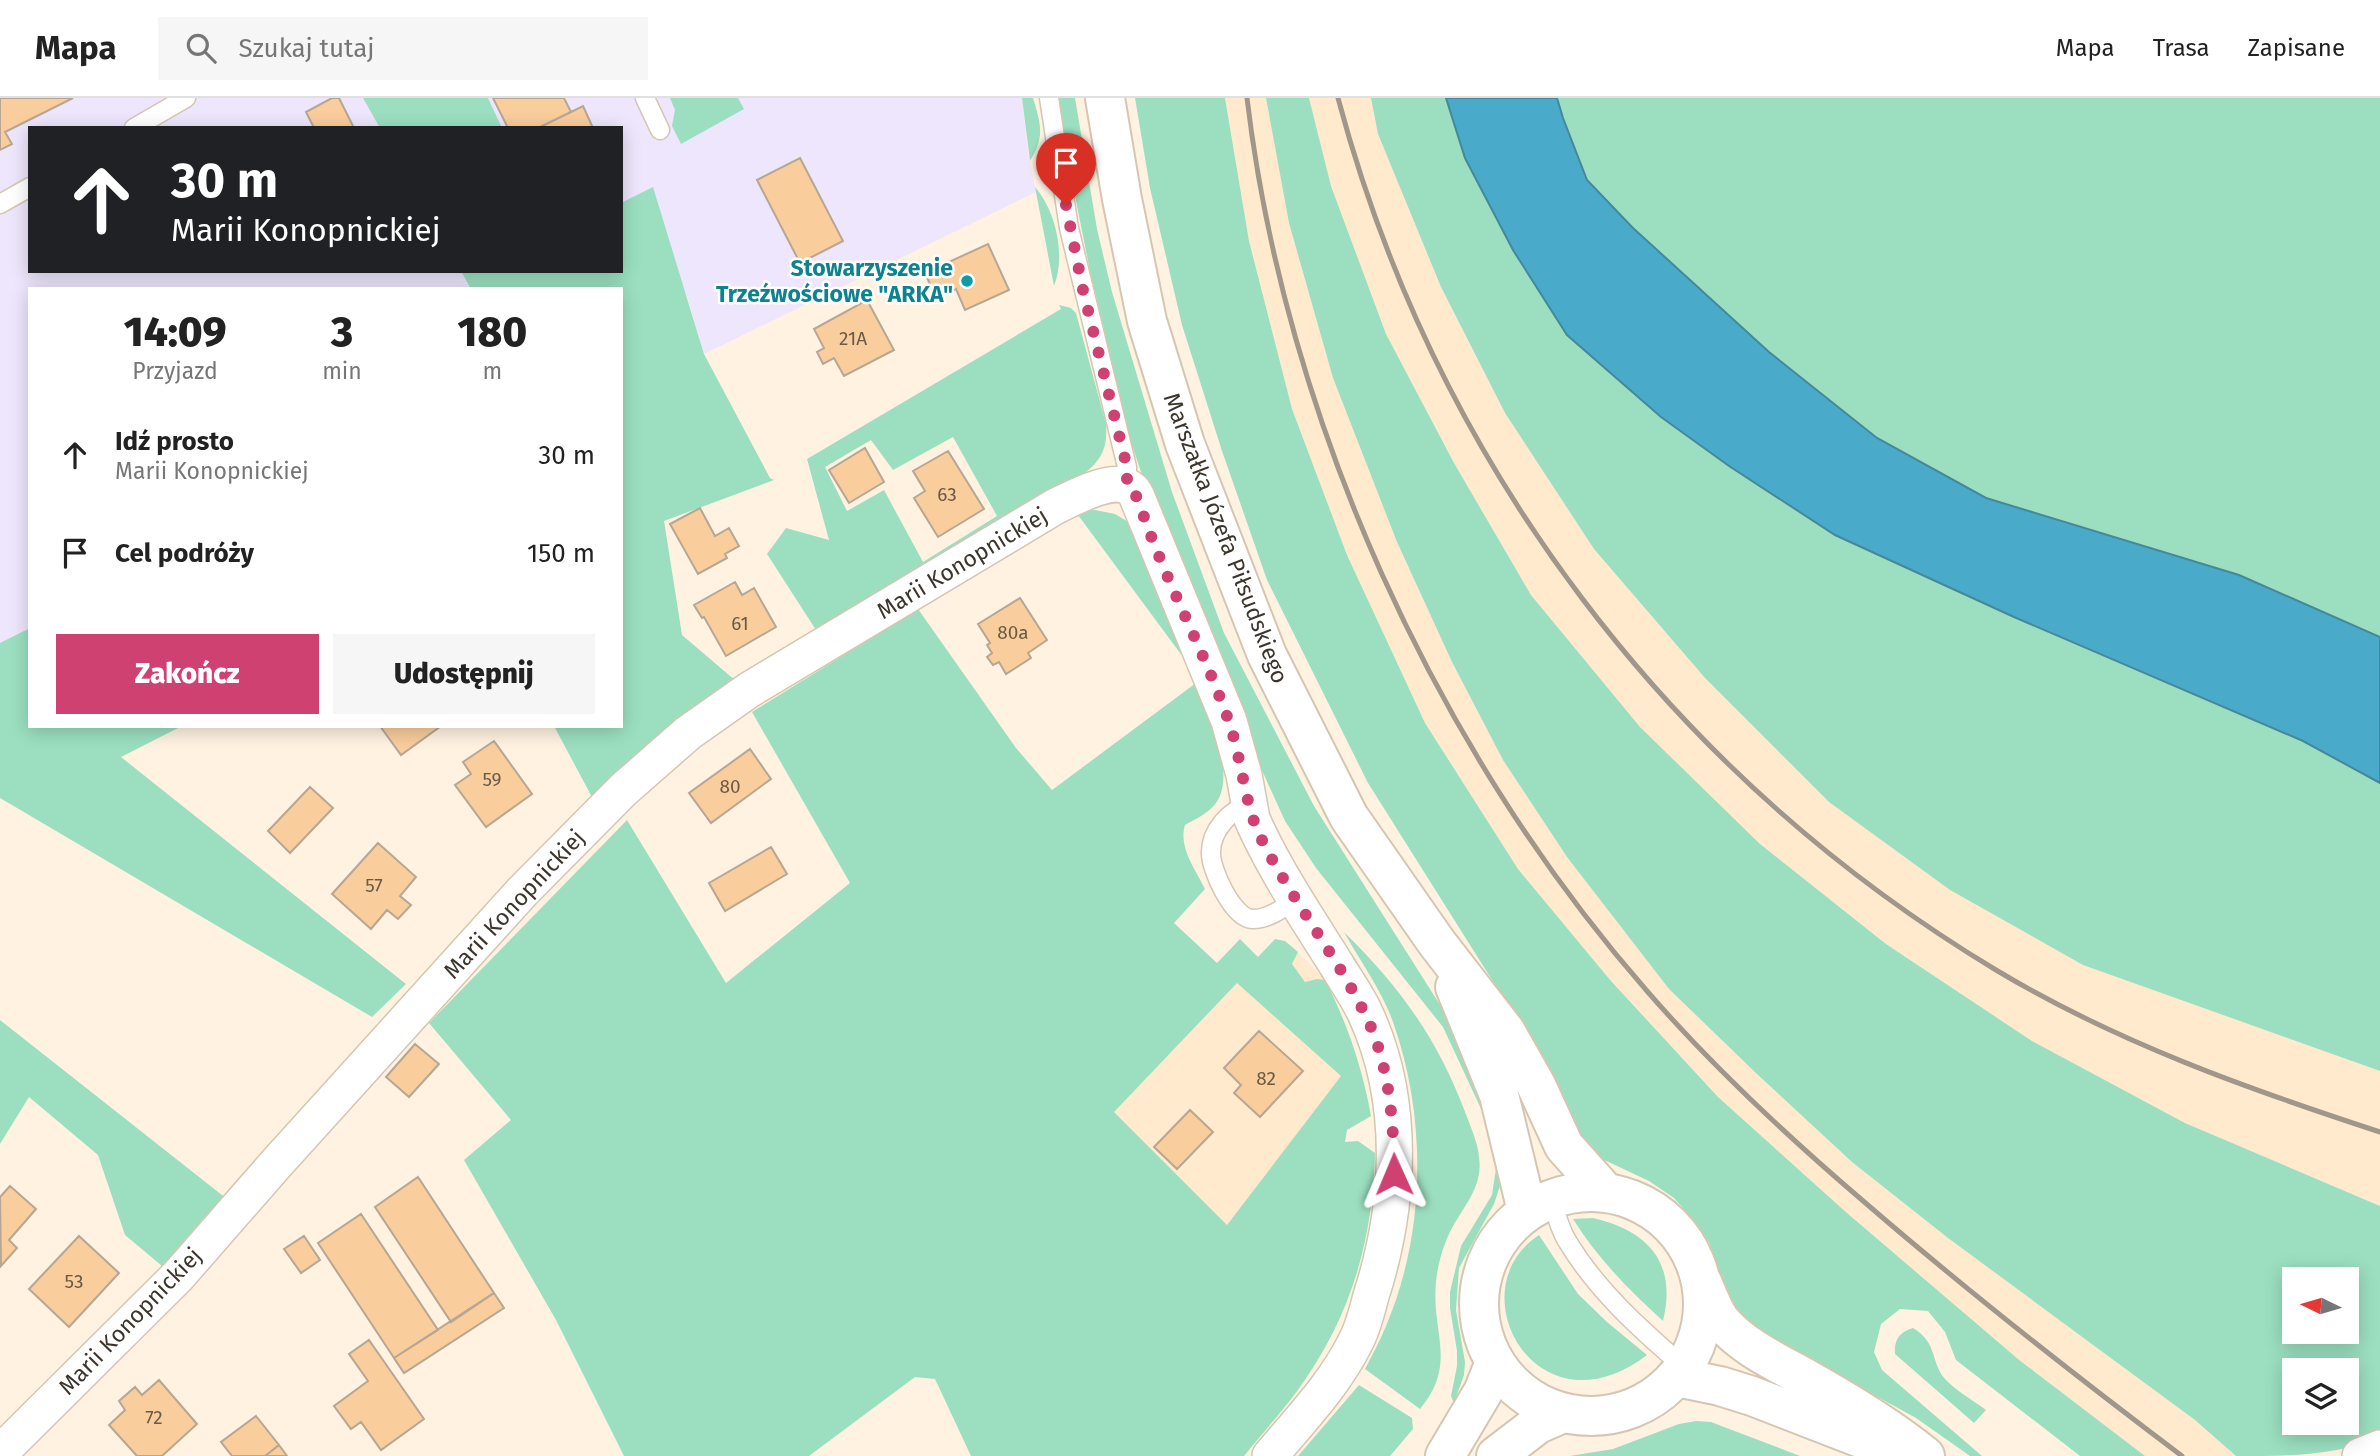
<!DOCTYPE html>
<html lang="pl">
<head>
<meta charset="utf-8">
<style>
  :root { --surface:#fff; --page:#f6f6f6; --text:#222; --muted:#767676; --line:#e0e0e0; --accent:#ce4171 }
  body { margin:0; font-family:"Fira Sans",sans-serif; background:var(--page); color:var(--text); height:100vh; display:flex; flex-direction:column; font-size:26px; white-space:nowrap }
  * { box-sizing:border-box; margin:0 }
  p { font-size:23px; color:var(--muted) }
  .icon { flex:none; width:38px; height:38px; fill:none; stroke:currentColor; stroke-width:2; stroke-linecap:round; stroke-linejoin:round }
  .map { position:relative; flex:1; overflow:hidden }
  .sheet { position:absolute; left:28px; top:189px; width:595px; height:441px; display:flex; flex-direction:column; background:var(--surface); border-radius:0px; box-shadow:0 4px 18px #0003 }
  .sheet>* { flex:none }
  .top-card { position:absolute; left:28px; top:28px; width:595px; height:147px; border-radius:0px; box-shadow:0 4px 18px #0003; background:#202124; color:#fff; overflow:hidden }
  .needle { width:46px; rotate:275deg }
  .buttons { position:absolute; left:2282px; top:1169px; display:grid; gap:14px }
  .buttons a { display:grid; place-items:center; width:77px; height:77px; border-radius:0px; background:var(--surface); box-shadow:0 4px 18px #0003; font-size:35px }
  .pin { position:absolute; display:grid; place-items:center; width:60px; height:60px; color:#fff; margin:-72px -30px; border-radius:50% 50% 50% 0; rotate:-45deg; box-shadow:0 0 7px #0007 }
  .pin .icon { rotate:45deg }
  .me { position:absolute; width:77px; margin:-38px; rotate:359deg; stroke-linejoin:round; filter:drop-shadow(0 0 5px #0008) }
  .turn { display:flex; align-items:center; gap:24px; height:147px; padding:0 28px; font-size:32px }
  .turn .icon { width:91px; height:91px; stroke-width:2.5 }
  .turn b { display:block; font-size:49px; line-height:60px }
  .eta { display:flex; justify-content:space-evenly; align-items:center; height:119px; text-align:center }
  .eta b { font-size:42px; font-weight:800; line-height:49px }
  .primary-button { display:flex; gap:14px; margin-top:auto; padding:14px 28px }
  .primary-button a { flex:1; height:80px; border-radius:0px; background:var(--accent); color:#fff; font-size:28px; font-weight:800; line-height:80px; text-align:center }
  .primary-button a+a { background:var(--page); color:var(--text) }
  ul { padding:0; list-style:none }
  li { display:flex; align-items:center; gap:21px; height:98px; padding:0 28px }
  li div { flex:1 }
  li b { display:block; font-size:26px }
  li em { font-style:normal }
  header { display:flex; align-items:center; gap:42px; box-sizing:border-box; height:98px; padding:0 35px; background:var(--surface); border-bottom:2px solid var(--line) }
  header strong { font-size:33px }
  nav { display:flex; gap:38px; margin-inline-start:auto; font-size:24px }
  .search { width:490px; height:63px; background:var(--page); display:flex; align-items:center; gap:18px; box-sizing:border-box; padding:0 24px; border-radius:0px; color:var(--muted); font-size:26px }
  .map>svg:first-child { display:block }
</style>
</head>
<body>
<header>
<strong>Mapa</strong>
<div class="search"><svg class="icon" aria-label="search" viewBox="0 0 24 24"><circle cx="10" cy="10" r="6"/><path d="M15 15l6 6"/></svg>Szukaj tutaj</div>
<nav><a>Mapa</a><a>Trasa</a><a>Zapisane</a></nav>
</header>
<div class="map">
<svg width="2380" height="1358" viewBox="0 0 2380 1358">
  <rect width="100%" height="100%" fill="#fff2e1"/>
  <path fill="#ffeace" d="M1225,0H1266L1289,125L1333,280L1397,444L1452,564L1503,661L1567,759L1669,891L1758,977L1852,1064L1948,1140L2195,1322L2236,1358H2145L2018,1261L1847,1115L1718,999L1611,883L1518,771L1425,625L1347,457L1292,311L1249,143Z
    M1309,0H1371L1378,36L1441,189L1505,315L1594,451L1705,580L1829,704L1950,792L2083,867L2380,973V1108L2185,1025L2032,943L1886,846L1760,746L1640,629L1531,497L1454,365L1386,236L1331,88Z
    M1275,841L1292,848L1325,882L1333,897L1355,960L1227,1127L1114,1014Z"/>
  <path fill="#ede6fc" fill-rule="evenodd" d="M0,0H1022L1028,55L1036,94L704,256L687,198L621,191H30V578L0,593ZM30,30H621V173H30Z"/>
  <path fill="#9bdfc0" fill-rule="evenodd" d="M363,0H488L502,30H380Z
    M670,0H738L744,11L681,46L672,28L675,12Z
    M1022,0H1033C1041,26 1045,39 1030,63Z
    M1058,0H1075L1097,131L1112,194L1172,394L1224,535L1314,708L1442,910L1469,968L1490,1022L1502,1082L1494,1106L1459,1170L1456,1212L1465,1264L1464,1277L1454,1305L1451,1298L1457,1268V1253L1450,1210V1194L1461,1148L1492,1097L1497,1064L1493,1048L1482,1013L1443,929L1316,770L1285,723L1260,668L1227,580L1161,434L1130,341L1090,173L1067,58Z
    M1135,0H1225L1249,143L1292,311L1347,457L1425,625L1518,771L1611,883L1718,999L1847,1115L2018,1261L2145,1358H2080L1956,1262L1945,1234L1928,1213L1900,1211L1881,1226L1874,1254L1882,1272L1982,1358H1970L1916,1320L1741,1224L1720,1190L1710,1146L1697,1126L1674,1100L1649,1083L1600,1060L1577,1034L1538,955L1368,685L1267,482L1222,353L1182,227L1150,90Z
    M1266,0H1309L1331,88L1386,236L1454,365L1531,497L1640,629L1760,746L1886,846L2032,943L2185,1025L2380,1108V1340C2335,1358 2285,1358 2236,1358L2195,1322L1948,1140L1852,1064L1758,977L1669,891L1567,759L1503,662L1452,564L1397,444L1333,280L1289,125ZM2294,1181H2347V1234H2294ZM2294,1272H2347V1325H2294Z
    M1371,0H1446L1465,60L1513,152L1567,237L1661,319L1729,368L1835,437L2014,519L2303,643L2380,685V973L2083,867L1950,792L1829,704L1705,580L1594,451L1505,315L1441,189L1378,36Z
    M1557,0H2380V539L2239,477L1986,400L1877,340L1769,254L1633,130L1587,82L1563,20Z
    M653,89L704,256L770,380L774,382L664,423L682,537L736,583L593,701L554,628H621V191H471L461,173H621V105Z
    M1035,89C1056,113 1066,158 1054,188Z
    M1059,207L1071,210L1076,215L1106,326C1109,362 1091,370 1065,390L816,532L767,456L786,430L829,442L807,361L1061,211ZM953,339L997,418L923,464L884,392L847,413L825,369L871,342L893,372Z
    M1095,412L1115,416L1130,425C1154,480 1235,638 1222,691C1218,711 1201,718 1185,727C1178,749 1196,772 1205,791L1174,825L1217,865L1240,841L1258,859L1275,841L1285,843L1298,854L1292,866L1305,884L1317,881L1325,882C1347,924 1363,972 1371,1018L1347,1032L1345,1044L1358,1043L1375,1055C1373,1146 1349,1223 1295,1296C1279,1317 1261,1337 1244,1358H971L935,1281L915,1279L809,1358H624L556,1222L464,1062L511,1022L429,925L627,722L726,885L850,785L752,614L918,511L1016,650L1052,692L1200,582L1075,413ZM1237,885L1341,978L1227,1127L1114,1014Z
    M30,530V628H182L121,659L406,886L372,919L0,700V545Z
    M1344,834C1402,891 1439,943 1467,1019C1474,1037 1482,1056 1479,1076C1476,1094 1465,1108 1456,1123C1445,1141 1438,1163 1436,1184C1431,1234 1458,1266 1420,1311L1365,1271C1372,1257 1380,1243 1386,1228C1426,1134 1427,1020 1393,924C1382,893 1360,863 1344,834Z
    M0,922L227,1101L162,1168L125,1137L98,1057L29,999L0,1046Z
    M1593,1120C1649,1133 1677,1165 1663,1223C1629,1192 1598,1161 1573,1121Z
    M1539,1137L1578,1196L1607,1224L1647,1257C1537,1341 1455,1192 1539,1137Z
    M1913,1230C1938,1245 1930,1263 1945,1281C1956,1293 1973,1302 1986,1312L1974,1325L1895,1256C1894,1242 1899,1234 1913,1230Z
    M1359,1287L1412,1320L1413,1331L1390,1358H1298Z
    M1696,1323L1711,1324L1800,1358H1570L1613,1351L1679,1326Z"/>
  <path fill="#49abc9" stroke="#45889a" stroke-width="2" d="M1446,0H1557L1563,20L1587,82L1633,130L1769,254L1877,340L1986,400L2239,477L2380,539V685L2303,643L2014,519L1835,437L1729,368L1661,319L1567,237L1513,152L1465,60Z"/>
  <path fill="#f9cd9c" stroke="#b7a693" stroke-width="2" d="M0,0H73L5,34L12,46L0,52Z
    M332,0H339L354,30H314L306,14Z
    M493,0H564L571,14L538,30H508Z
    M583,8L593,30H538L571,14Z
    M800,60L843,143L800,165L757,82Z
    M988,146L1009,192L965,212L956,191L936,200L925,175Z
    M867,202L894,252L844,278L834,260L823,266L817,254L824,250L814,231Z
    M865,350L884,384L849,405L829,372Z
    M948,353L984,411L938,439L914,400L925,393L913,373Z
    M700,410L715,438L729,430L739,448L725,456L727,460L698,476L670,426Z
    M735,484L742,497L754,490L776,529L726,558L704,519L702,520L694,507Z
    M1020,500L1047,542L1028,555L1031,560L1006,576L999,564L993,567L987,559L992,555L987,547L990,545L978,526Z
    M380,628H441L401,657Z
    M494,643L532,696L486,729L455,687L471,676L463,664Z
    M750,651L771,681L711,725L689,695Z
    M310,689L333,710L290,755L268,733Z
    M378,745L416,779L400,798L411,807L398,821L387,812L371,831L332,796Z
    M771,749L787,776L725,813L709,785Z
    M1259,933L1303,973L1260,1019L1234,995L1241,987L1224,970Z
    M415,946L439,966L409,999L386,979Z
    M1190,1012L1213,1034L1177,1071L1154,1049Z
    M418,1079L494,1195L451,1224L375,1109Z
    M10,1088L36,1111L9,1142L17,1150L1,1168L0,1099Z
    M361,1116L438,1232L394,1260L318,1145Z
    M79,1138L119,1175L69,1229L29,1191Z
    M304,1138L320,1162L301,1175L284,1151Z
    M494,1195L504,1210L404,1275L394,1260Z
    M369,1242L424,1321L381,1352L361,1324L351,1331L334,1308L368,1283L349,1256Z
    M159,1282L197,1326L162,1358H137L109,1327L125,1312L119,1303L135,1289L142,1297Z
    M256,1318L279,1347L265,1358H232L221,1344Z
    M279,1347L287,1358H265Z"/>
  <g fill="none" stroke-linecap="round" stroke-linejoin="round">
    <g stroke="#d5c6b1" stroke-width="21">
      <path id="service" d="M645,0L660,32
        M1049,0L1069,130L1127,369V388
        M134,30L186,0
        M0,106L30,89
        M1250,707C1230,711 1211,733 1211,754C1210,771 1233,820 1252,821C1267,822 1285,809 1297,801
        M1551,1101C1556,1114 1559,1129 1566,1141C1596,1192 1640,1231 1684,1269"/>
    </g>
    <g stroke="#d5c6b1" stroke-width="38">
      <path id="minor" d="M0,1355L178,1178L275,1067L522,794L623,692L688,635L749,592L1056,408C1073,400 1113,378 1130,390C1135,393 1137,399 1139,404L1229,623L1244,677L1252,721L1258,734C1280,780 1309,823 1336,866C1346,883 1358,899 1366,917C1406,1005 1400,1108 1371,1198C1367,1213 1363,1230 1356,1243C1335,1286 1300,1322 1270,1358
        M2360,1358L2380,1350"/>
    </g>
    <g stroke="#d5c6b1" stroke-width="42">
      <path id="secondary" d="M1445,1358L1483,1294L1495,1264
        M1496,1358L1538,1326L1563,1315"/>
    </g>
    <g stroke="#d5c6b1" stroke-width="42">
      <path id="primary" d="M1105,0L1122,101L1147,223L1185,346L1267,557L1349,719L1437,845L1506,934L1536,987L1564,1048L1606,1095
        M1455,889L1499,997L1527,1113
        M1479 1206a112 112 0 1 1 224 0a112 112 0 1 1-224 0Z
        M1702,1184C1708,1197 1713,1213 1721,1223C1744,1250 1777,1264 1807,1281C1848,1304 1888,1328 1925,1358
        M1676,1279L1720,1288L1752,1298L1889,1351"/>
    </g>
    <use href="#service" stroke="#fff" stroke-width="18"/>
    <use href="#minor" stroke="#fff" stroke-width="35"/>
    <use href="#secondary" stroke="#fff" stroke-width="38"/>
    <use href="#primary" stroke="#fff" stroke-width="38"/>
    <path stroke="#a0978a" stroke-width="5" d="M1247,0C1285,320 1435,651 1647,893C1712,968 1786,1037 1862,1102C1965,1191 2073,1276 2182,1358
      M1338,0C1436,367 1671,676 1996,872C2116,944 2248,991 2380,1034"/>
  </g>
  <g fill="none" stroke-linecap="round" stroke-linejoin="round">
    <path stroke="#ce4171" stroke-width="12" stroke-dasharray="0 21.6" d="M1066,107L1083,192L1127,369V388L1133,392L1139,404C1163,479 1203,549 1229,624C1241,659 1244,700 1258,734C1288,797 1333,852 1364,914C1389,963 1394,1023 1394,1076"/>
  </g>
  <circle fill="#0f9aa8" stroke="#fff" stroke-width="2.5" cx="967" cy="183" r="7"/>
  <g text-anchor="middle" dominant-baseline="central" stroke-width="5" stroke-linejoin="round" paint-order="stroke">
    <g font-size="19" fill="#6a5b48">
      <text x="853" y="240">21A</text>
      <text x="947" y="396">63</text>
      <text x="740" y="525">61</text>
      <text x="1013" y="534">80a</text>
      <text x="492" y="681">59</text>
      <text x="730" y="688">80</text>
      <text x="374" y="787">57</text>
      <text x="1266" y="980">82</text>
      <text x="74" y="1183">53</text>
      <text x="154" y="1319">72</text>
    </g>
    <g font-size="23" font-weight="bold" fill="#0d838f" stroke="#fff" text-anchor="end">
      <text x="953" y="170">Stowarzyszenie<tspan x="953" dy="26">Trzeźwościowe "ARKA"</tspan></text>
    </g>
    <g font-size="23" fill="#3b352c" stroke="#fff">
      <text transform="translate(1226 440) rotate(69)">Marszałka Józefa Piłsudskiego</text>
      <text transform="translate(962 465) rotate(-31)">Marii Konopnickiej</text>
      <text transform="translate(514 806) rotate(-47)">Marii Konopnickiej</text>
      <text transform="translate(130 1223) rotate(-46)">Marii Konopnickiej</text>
    </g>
  </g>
</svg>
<div class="buttons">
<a><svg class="needle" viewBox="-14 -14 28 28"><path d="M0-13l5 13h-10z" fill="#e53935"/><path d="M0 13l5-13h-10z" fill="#767676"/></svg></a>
<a><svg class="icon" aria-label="layers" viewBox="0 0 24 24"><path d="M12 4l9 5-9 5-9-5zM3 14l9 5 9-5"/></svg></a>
</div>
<div class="pin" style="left:1066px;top:107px;background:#d93025"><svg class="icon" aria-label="arrive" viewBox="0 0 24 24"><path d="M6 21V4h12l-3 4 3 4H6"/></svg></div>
<svg class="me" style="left:1394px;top:1076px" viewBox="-20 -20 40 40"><path d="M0-17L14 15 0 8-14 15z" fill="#ce4171" stroke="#fff" stroke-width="4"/></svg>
<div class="top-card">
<div class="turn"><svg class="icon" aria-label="ahead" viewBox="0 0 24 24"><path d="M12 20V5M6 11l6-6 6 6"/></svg><div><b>30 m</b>Marii Konopnickiej</div></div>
</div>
<section class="sheet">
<div class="eta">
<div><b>14:09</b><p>Przyjazd</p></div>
<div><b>3</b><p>min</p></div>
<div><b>180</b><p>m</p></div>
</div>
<ul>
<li><svg class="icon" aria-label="ahead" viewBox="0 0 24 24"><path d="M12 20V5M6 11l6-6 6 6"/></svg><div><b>Idź prosto</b><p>Marii Konopnickiej</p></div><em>30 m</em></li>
<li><svg class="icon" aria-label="arrive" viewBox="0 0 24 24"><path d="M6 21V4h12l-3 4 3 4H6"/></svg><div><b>Cel podróży</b></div><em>150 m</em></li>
</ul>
<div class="primary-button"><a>Zakończ</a><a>Udostępnij</a></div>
</section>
</div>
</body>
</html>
